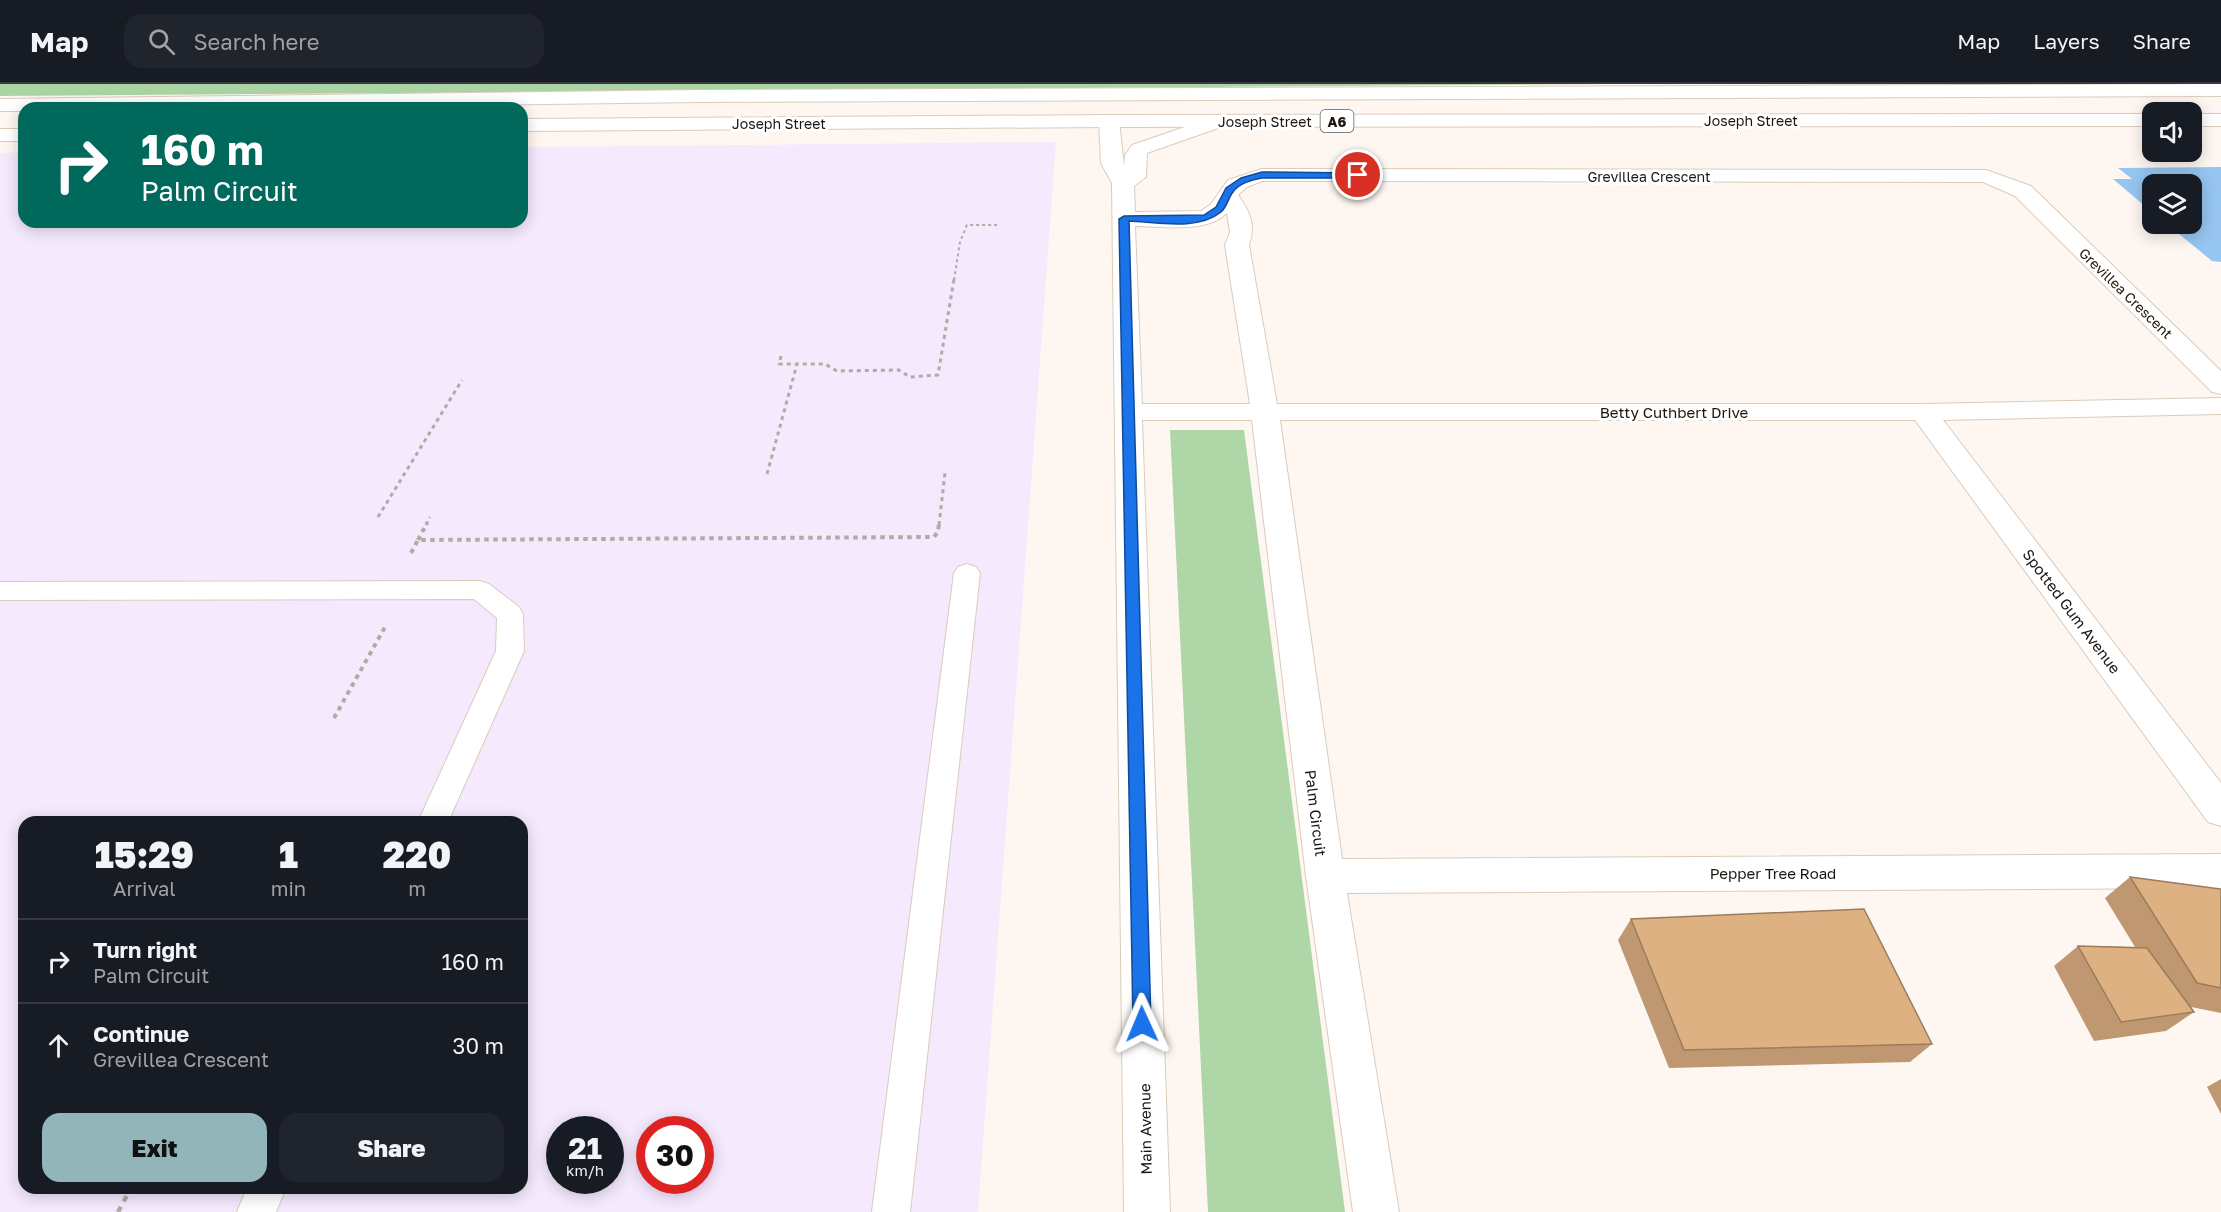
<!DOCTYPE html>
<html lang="en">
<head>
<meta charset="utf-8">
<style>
  :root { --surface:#171b24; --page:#20242c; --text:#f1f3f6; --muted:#9ea1a6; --line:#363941; --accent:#91b5b9 }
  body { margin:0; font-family:"Golos Text",sans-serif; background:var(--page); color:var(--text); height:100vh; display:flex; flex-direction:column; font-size:22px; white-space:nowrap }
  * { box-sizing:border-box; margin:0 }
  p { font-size:20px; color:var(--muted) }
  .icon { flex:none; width:33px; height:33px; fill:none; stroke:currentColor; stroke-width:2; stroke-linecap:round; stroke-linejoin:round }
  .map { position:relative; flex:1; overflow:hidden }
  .details { position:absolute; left:18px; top:732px; width:510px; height:378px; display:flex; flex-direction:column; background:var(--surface); border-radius:18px; box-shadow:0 3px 15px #0003 }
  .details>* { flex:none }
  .hud { position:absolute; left:18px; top:18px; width:510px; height:126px; border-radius:18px; box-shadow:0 3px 15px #0003; background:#00695c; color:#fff; overflow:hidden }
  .controls { position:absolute; left:2142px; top:18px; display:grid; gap:12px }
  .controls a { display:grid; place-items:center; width:60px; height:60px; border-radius:12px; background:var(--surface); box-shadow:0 3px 15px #0003; font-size:30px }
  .speed { position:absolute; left:546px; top:1032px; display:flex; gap:12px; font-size:30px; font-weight:700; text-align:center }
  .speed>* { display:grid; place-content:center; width:78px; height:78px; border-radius:50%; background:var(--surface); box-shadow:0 3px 15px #0003; line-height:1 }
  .speed small { font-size:15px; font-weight:400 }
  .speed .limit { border:9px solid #d22; background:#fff; color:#111 }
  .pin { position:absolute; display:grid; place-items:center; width:51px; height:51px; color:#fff; margin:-26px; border:3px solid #fff; border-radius:50%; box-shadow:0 2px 6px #0007 }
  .me { position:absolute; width:66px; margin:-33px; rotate:359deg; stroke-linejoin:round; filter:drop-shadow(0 0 4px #0008) }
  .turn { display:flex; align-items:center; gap:21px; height:126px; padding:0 24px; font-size:27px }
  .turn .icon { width:78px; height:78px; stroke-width:2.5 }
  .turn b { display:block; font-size:42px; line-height:51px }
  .eta { display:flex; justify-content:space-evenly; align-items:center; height:102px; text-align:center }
  .eta b { font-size:36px; font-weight:800; line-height:42px }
  .primary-button { display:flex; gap:12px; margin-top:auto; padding:12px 24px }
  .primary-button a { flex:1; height:69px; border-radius:18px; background:var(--accent); color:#111; font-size:24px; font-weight:800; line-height:69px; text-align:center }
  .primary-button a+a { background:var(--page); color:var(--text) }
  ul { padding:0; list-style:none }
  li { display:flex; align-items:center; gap:18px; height:84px; padding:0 24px; border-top:2px solid var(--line) }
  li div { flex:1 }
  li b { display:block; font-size:22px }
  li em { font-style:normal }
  header { display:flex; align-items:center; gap:36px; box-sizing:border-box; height:84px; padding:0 30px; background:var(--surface); border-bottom:2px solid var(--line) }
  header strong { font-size:28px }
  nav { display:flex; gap:33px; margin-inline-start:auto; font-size:21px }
  .search { width:420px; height:54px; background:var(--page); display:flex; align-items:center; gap:15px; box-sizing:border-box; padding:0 21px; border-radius:18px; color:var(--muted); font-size:22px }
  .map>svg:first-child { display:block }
</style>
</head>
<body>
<header>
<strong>Map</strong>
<div class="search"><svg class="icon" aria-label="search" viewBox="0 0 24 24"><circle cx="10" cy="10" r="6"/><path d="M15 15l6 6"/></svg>Search here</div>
<nav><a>Map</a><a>Layers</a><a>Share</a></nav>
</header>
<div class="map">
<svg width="2221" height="1128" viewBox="0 0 2221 1128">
  <rect width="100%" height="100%" fill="#fef7f1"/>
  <path fill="#f5e9fe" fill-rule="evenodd" d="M1056,58L978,1128H0V69L24,68V138H522V63ZM24,738H522V1104H24ZM560,1046H610V1096H560ZM650,1046H700V1096H650Z"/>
  <path fill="#aed6a7" d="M1170,346H1244L1345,1128H1208Z"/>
  <path fill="#abd4a4" d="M0,0H1604L0,12Z"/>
  <path fill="#95c5f0" d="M2221,83V178L2212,177L2167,140H2192V100H2152V128L2113,95H2132L2118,84Z"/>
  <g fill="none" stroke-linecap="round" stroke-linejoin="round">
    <g stroke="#dbcbbb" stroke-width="2">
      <path id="lane" d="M967,480L976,483L980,489L910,1128H872L954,489L958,483Z
        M480,497L489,500L519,523L523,530L524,567L448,738H418L496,567L497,534L474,515L0,516V498Z
        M247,1104H286L276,1128H237Z"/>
    </g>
    <g stroke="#dbcbbb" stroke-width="2">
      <path id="street" d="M1109,31L1116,33L1119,37L1124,82L1125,71L1132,61L1220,31L1227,33L1230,37L1227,41L1147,69L1146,93L1134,102L1135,128L1201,127L1211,120L1228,96L1262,85L1986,86L2031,102L2221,287V310L2212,308L2015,112L1983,98L1262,97L1247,103L1238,111C1250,127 1256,141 1249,161L1277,320H1923L2221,314V330L1943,336L2221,699V742L2208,738L1915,336H1280L1342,775L2221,770V804L1347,809L1399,1128H1353L1306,792L1252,336H1142L1170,1128H1124L1112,99L1101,79L1099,37L1102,33ZM1227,129L1230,148L1225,161L1250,320H1142L1135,142C1163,142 1206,150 1227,129Z"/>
    </g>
    <g stroke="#dbcbbb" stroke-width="2">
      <path id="highway" d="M2221,0V12L700,18L224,24H24V27H0V15L700,6Z
        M2152,30V42L1109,43L522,47V35L1109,31Z
        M2192,30H2221V42H2192Z
        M0,45H24V57H0Z"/>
    </g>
    <path stroke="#b2aba5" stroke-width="2" stroke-dasharray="3 3" stroke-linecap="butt" d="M2156,70H2187
      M954,196L960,158L967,141H997"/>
    <path stroke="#b2aba5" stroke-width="3" stroke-dasharray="4 4" stroke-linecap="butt" d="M781,272L779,280H825L837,287L899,286L910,293L938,291L954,195
      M767,390L797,280
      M378,433L462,296
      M426,441L430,433
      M939,441L945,389"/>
    <path stroke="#b2aba5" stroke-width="4" stroke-dasharray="4.5 4.5" stroke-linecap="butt" d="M418,456L427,439
      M411,469L418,456L934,453L938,448L939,439
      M334,634L385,543"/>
    <path stroke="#b2aba5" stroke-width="4.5" stroke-dasharray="6 6" stroke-linecap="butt" d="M118,1128L131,1104"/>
    <use href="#lane" fill="#fff" fill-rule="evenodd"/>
    <use href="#street" fill="#fff" fill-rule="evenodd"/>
    <use href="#highway" fill="#fff" fill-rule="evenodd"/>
  </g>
  <path fill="#bf9871" d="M2130,793L2221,806V929L2191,923L2194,928L2166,947L2094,957L2054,882L2078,862L2135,863L2105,814Z
    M1631,835L1932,960L1910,978L1669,984L1618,856Z
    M2221,995V1030L2207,1003Z"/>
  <path fill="#deb183" stroke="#9b7c5c" stroke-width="1.5" d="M2130,793L2220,805L2221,806V904L2197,899Z
    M1864,825L1932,960L1684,966L1631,835Z
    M2078,862L2147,864L2194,928L2121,938Z"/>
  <path fill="#1a73e8" stroke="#114b97" stroke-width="1.5" d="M1262,88L1358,89L1362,91L1358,94H1262C1252,96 1239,99 1233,108C1228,114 1227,123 1221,128C1198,147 1156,138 1129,137L1151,940L1148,946L1142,948L1136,946L1133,940L1119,135L1124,132L1204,131L1216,123L1226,104L1241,94Z"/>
  <g text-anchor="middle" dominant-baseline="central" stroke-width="6" stroke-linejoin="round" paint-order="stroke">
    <g font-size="14" fill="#1c1610" stroke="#fff">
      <text x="1751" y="36">Joseph Street</text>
      <text x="1265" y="37">Joseph Street</text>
      <text x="779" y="39">Joseph Street</text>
      <text x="1649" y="92">Grevillea Crescent</text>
      <text transform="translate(2126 209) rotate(44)">Grevillea Crescent</text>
    </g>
    <rect fill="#fff" stroke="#605c58" stroke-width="1.5" x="1320.5" y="26" width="33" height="22" rx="4.5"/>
    <g font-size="14" font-weight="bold" fill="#1c1610">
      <text x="1337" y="37">A6</text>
    </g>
    <g font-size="15" fill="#1c1610" stroke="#fff">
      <text x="1674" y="328">Betty Cuthbert Drive</text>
      <text transform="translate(2072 527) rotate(53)">Spotted Gum Avenue</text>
      <text transform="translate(1316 729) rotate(83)">Palm Circuit</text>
      <text x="1773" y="789">Pepper Tree Road</text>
      <text transform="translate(1145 1045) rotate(-91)">Main Avenue</text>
    </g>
  </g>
</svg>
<div class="controls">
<a><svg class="icon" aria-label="sound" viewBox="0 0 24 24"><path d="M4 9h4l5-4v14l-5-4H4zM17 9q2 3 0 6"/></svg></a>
<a><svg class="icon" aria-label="layers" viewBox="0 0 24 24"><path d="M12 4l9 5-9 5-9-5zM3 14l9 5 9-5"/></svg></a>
</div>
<div class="speed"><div>21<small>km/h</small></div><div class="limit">30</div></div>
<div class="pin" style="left:1358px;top:91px;background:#d93025"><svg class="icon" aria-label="arrive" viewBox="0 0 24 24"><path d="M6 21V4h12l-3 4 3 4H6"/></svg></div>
<svg class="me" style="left:1142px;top:940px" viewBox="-20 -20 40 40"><path d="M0-17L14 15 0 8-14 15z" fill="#1a73e8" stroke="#fff" stroke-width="4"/></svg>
<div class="hud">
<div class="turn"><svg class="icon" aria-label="right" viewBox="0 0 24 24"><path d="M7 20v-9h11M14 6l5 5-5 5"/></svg><div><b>160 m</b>Palm Circuit</div></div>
</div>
<section class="details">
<div class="eta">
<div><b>15:29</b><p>Arrival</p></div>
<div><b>1</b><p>min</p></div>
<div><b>220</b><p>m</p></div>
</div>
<ul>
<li><svg class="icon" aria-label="right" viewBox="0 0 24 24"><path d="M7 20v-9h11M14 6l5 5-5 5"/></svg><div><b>Turn right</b><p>Palm Circuit</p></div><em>160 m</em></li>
<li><svg class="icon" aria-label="ahead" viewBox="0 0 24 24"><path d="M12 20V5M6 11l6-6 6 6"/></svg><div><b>Continue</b><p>Grevillea Crescent</p></div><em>30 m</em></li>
</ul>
<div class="primary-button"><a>Exit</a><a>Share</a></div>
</section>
</div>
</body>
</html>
